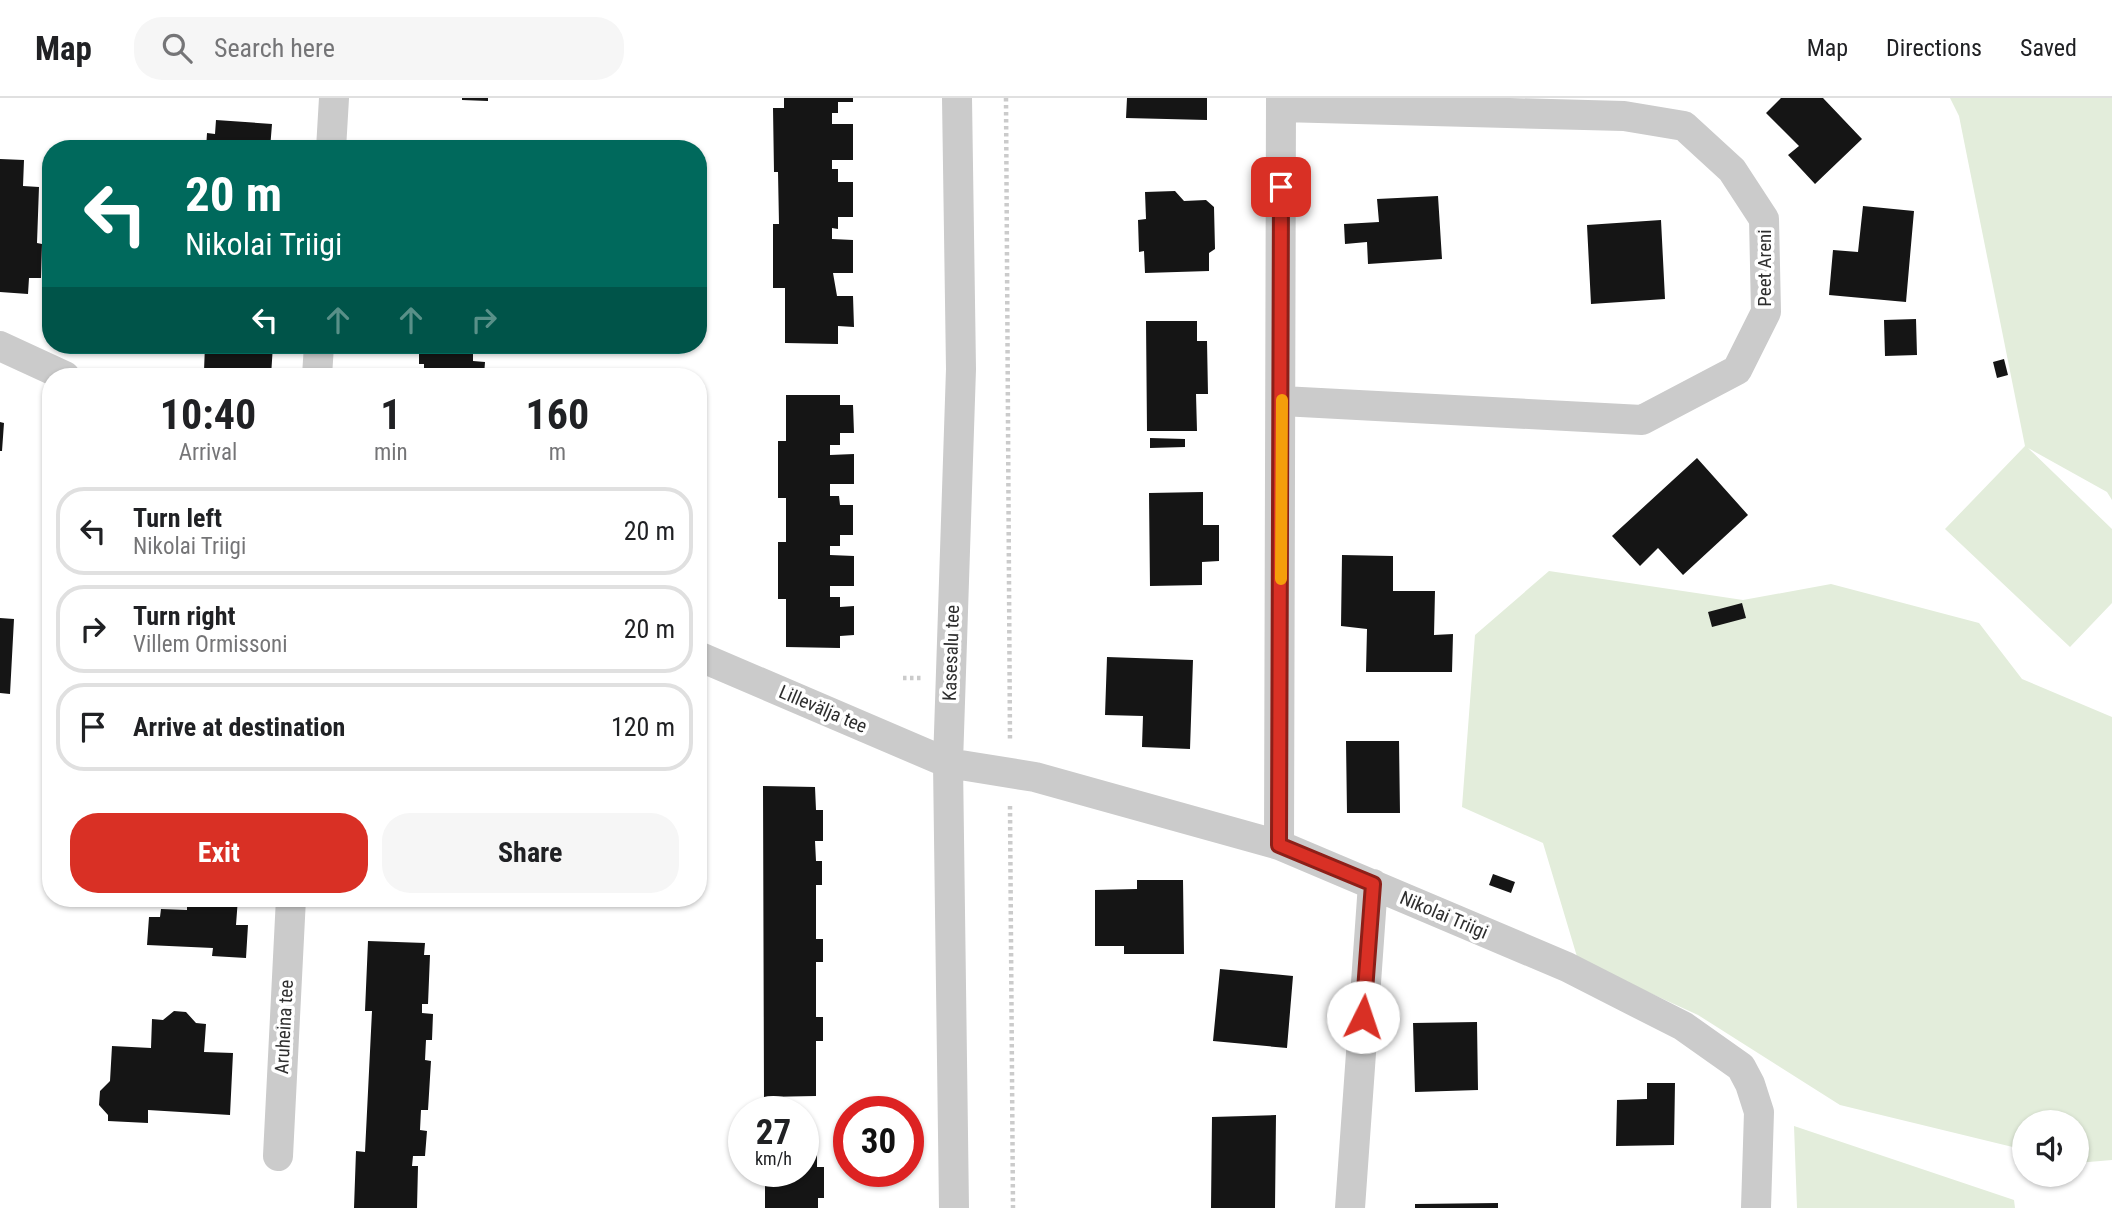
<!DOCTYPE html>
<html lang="en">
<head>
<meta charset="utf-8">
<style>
  :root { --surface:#fff; --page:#f6f6f6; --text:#202124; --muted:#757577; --line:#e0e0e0; --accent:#d93025 }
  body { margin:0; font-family:"Roboto Condensed",sans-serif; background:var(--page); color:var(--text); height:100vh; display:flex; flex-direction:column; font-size:26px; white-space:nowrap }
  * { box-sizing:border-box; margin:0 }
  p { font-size:23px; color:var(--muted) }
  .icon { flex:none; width:38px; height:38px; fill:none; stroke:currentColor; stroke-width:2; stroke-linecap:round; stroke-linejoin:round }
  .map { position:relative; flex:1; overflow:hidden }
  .drawer { position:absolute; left:42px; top:270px; width:665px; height:539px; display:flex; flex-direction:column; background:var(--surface); border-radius:28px; box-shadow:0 2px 5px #0004 }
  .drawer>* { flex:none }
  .banner { position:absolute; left:42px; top:42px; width:665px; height:214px; border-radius:28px; box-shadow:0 2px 5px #0004; background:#00695c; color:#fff; overflow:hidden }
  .tools { position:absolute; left:2012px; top:1012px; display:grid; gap:14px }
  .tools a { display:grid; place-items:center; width:77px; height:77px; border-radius:50%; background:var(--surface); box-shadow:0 2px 5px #0004; font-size:35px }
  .speed { position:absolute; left:728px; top:998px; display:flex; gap:14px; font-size:35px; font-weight:700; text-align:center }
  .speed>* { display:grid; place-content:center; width:91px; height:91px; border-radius:50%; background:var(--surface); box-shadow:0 2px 5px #0004; line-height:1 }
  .speed small { font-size:18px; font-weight:400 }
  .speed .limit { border:10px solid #d22; background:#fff; color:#111 }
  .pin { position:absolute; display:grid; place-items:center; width:60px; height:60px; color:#fff; margin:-30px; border-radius:14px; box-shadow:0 4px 10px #0006 }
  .me { position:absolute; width:77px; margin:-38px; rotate:4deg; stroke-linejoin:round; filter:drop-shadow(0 0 5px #0008) }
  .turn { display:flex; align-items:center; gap:24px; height:147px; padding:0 28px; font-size:32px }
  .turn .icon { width:91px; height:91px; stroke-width:2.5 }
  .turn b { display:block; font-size:49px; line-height:60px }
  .lanes { display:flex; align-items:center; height:66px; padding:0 28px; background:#0003; justify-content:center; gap:35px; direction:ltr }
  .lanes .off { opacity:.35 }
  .eta { display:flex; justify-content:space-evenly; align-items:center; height:119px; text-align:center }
  .eta b { font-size:42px; font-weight:700; line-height:49px }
  .action { display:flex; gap:14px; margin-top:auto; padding:14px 28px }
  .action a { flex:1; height:80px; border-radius:28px; background:var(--accent); color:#fff; font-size:28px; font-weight:700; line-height:80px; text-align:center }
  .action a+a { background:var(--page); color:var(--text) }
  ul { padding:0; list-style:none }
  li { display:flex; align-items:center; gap:21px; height:88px; margin:0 14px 10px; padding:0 14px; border:4px solid var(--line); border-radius:28px }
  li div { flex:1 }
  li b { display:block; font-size:26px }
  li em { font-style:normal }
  header { display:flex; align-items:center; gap:42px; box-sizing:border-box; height:98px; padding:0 35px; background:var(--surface); border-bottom:2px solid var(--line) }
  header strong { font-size:33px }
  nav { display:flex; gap:38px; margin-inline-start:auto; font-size:24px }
  .search { width:490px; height:63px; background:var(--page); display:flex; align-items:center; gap:18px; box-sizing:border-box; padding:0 24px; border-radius:28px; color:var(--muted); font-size:26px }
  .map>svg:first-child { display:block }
</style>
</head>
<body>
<header>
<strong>Map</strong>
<div class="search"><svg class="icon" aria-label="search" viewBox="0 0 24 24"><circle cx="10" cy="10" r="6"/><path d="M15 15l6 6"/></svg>Search here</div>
<nav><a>Map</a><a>Directions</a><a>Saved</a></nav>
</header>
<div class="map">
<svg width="2112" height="1110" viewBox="0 0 2112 1110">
  <rect width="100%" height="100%" fill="#fff"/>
  <path fill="#e3eddb" d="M1950,0H2112V402L2107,394L2028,350L2112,431V505L2070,549L1945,431L2025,348L1959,18Z
    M1549,473L1743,502L1831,486L1979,525L2022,581L2112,619V1062L2077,1065V1024H2025V1052L1840,1007L1698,917L1578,862L1543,745L1462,709L1475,537Z
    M1794,1028L2014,1102L2015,1110H1797Z"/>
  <path fill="#151515" d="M462,0H488V3L462,2Z
    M784,0H853V4H838V15H832V26H853V62H832V71H838V84H853V119H838V131L832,130V141L853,142V175H833L837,198H853L854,229L838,228V246L785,245V190H773V126H779L778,74H774L773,10H784Z
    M1127,0H1207V22L1126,20Z
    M1781,0H1823L1862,41L1815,86L1788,57L1799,48L1766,15Z
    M216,22L272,26L270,51H206L207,35L215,36Z
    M432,46L481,49V51H432Z
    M0,61L24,62L23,88L39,89L37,145L42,146L41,180H29L28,196L0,194Z
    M1175,93L1184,103L1206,102L1214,109L1215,151L1209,155V173L1145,175L1144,153L1139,154L1138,122L1146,121L1145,94Z
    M1438,98L1442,161L1368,166L1367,144L1345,146L1344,126L1379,124L1377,101Z
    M1863,108L1914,113L1906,204L1829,197L1833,152L1858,154Z
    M1661,122L1665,201L1591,206L1587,127Z
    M1916,221L1917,257L1885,258L1884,222Z
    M1146,223H1197V243H1207L1208,296H1196L1197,333H1147Z
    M205,247H273L271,278H198L199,273H204Z
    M406,247H473V263L485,264L484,278H424V266H419V252L406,251Z
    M2004,261L2008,277L1997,280L1993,264Z
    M786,297H840V307H853L854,335H840V347H830V357L854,356V386H830V398H839L840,407H853V437H840V448H830V457L854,458V488H830V499H840V509L854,508V537L840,538V550L786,549V501H778V444H786V400H778V343H786Z
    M0,324L4,325L2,353H0Z
    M1150,340L1185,341V349L1150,350Z
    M1697,360L1748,417L1683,477L1658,450L1640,468L1612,438Z
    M1203,394V427H1219V463L1202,464V487L1150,488L1149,395Z
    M1342,457L1393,458V493H1435L1434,537L1453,536L1452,574H1366L1367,531L1341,528Z
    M1742,505L1746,520L1712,529L1708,514Z
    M0,520L14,521L10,596L0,595Z
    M1107,559L1193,562L1190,651L1142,649L1143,618L1105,617Z
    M1346,643H1399L1400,715H1347Z
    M763,688L815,689L816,712H823V743H815L816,763H822V787H816V841H823V864H816V919H823V943H816V998L764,999Z
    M1493,776L1515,784L1511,795L1489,787Z
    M1137,782H1183L1184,856H1124V848H1095V792L1137,791Z
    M187,800H238L236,827H248L246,860L212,858L213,850L147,847L149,819H160L161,811L187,812Z
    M368,843L425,845L424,857H430L428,906H422V915L433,916L432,942H426L425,962L431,963L428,1012H421L420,1032L427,1033L425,1058H413L412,1068H418L417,1110H354L356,1053L365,1054L372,913H365Z
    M1220,871L1293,878L1287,950L1213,943Z
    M174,913L186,914L196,925L206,926L204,954L233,955L230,1017L148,1012V1025L108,1023V1017L99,1007L100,993L110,983L112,948L151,950L152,921L163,922Z
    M1477,924L1478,992L1415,994L1413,925Z
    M1647,985H1675L1674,1047L1616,1048L1617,1002L1647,1001Z
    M1276,1017L1275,1110H1211L1212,1019Z
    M803,1047H817V1069H824V1100H818V1110H765V1073H803Z
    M1498,1105V1110H1415V1106Z"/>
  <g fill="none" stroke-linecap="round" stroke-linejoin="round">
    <path stroke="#cbcbcb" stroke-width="4.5" stroke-dasharray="3.5 3.5" stroke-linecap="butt" d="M1006,0L1010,644
      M903,580H921
      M1010,708L1013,1110"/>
    <path stroke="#cbcbcb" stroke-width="30" d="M1281,9L1624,18L1684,28L1732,72L1764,121L1766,214L1737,272L1642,322L1282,303
      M331,51L334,0
      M0,248L65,278
      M317,278L319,247
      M698,558L948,665L1035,679L1279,747L1567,869L1683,928L1741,969L1750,986L1759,1014L1756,1110
      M1279,747L1281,0
      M278,1058L291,800
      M954,1110L948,665L961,271L957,0
      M1350,1110L1373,786"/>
  </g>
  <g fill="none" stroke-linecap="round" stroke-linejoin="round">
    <g stroke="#8d1f18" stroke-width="18">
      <path id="route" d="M1281,89L1279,747L1373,786L1363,919"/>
    </g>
    <use href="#route" stroke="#d93025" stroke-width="12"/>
    <path stroke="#f59e0b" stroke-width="12" d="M1281,481L1282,302"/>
  </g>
  <g text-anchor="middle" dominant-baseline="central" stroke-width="7" stroke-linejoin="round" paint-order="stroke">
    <g font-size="19" fill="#2e2e2e" stroke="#fff">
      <text transform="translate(1764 170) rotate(-90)">Peet Areni</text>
      <text transform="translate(951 555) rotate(-88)">Kasesalu tee</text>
      <text transform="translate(823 611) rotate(23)">Lillevälja tee</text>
      <text transform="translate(1444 817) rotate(23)">Nikolai Triigi</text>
      <text transform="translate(284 929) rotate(-87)">Aruheina tee</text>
    </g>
  </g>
</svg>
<div class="tools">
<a><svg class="icon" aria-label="sound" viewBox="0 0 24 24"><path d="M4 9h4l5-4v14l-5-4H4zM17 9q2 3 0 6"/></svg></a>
</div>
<div class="speed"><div>27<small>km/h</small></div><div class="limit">30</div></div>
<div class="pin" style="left:1281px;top:89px;background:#d93025"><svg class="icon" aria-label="arrive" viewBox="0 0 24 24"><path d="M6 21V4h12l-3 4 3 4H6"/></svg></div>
<svg class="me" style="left:1363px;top:919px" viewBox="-20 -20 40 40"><circle r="19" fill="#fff"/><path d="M0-13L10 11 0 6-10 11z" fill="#d93025"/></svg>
<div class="banner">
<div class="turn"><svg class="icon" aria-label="left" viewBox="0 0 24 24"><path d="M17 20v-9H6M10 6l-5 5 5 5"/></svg><div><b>20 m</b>Nikolai Triigi</div></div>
<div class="lanes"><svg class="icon" aria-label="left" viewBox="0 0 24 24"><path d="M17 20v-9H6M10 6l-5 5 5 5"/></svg><svg class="icon off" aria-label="ahead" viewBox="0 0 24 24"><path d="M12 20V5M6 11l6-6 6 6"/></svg><svg class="icon off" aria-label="ahead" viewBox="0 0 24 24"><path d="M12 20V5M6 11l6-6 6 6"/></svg><svg class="icon off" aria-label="right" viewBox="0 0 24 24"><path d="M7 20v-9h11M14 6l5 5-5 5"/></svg></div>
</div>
<section class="drawer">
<div class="eta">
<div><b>10:40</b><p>Arrival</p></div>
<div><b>1</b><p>min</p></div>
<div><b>160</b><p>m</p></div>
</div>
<ul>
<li><svg class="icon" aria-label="left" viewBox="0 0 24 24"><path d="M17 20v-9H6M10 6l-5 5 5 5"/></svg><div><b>Turn left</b><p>Nikolai Triigi</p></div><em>20 m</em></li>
<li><svg class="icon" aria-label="right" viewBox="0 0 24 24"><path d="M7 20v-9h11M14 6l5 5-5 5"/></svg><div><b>Turn right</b><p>Villem Ormissoni</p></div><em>20 m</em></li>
<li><svg class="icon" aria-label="arrive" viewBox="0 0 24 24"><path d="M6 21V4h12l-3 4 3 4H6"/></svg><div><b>Arrive at destination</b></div><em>120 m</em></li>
</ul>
<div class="action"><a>Exit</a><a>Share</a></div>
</section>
</div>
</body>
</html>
